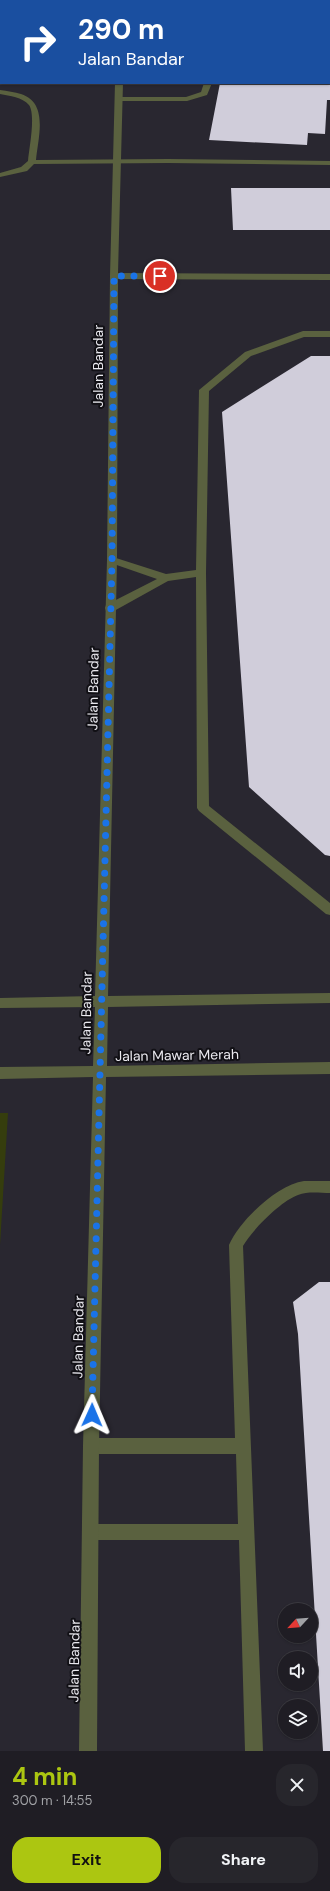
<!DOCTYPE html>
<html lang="en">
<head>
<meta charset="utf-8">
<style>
  :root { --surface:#1f1d24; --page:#27262c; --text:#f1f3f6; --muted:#a1a2a6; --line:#3c3b41; --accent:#acc611 }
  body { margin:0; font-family:"DM Sans",sans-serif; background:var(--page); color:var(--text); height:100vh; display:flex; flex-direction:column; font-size:15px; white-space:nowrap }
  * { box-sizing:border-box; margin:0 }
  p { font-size:13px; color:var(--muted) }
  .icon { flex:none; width:22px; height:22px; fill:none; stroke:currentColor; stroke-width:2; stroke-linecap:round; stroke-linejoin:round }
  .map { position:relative; height:1751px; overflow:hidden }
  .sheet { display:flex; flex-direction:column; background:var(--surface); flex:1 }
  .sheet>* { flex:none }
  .guide { position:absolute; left:0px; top:0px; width:330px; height:84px; box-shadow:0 1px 3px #0004,0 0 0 1px var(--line); background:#1a4fa0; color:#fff; overflow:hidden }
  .needle { width:26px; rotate:244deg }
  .fabs { position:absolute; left:278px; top:1603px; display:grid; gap:8px }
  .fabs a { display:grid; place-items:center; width:40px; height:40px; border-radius:50%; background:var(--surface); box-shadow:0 1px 3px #0004,0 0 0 1px var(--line); font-size:20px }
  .pin { position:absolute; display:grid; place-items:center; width:34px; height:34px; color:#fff; margin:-17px; border:2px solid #fff; border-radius:50%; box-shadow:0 1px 4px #0007 }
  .me { position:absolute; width:44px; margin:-22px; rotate:1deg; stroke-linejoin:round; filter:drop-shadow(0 0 3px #0008) }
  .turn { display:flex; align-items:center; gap:14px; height:84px; padding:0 12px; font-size:18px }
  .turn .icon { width:52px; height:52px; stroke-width:2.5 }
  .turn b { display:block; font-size:28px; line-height:34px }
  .round { display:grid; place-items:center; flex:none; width:42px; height:42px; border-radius:16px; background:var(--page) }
  .overview { display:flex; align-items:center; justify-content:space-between; height:68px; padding:0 12px }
  h1 { font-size:24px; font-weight:700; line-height:30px; color:var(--accent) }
  .action { display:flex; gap:8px; margin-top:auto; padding:8px 12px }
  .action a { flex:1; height:46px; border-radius:16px; background:var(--accent); color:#111; font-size:16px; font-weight:700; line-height:46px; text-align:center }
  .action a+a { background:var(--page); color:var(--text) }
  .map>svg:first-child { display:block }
</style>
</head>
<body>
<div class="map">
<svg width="330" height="1751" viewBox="0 0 330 1751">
  <rect width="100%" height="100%" fill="#292730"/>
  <path fill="#353d0d" d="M0,1113H8L0,1245Z"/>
  <path fill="#d0cdda" d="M220,83H330V100H327L325,134L308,133L307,145L209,140Z
    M231,188H330V230H233Z
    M311,356H330V856L325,855L249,787L222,412Z
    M319,1282H330V1751H323L298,1334L293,1302Z"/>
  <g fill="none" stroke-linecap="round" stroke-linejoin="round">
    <path fill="#5a613f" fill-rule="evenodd" d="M75,0H81V1H75Z
      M329,71H330V75H329Z
      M204,83H212L207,95L187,101H119L115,99L119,97H186L201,92Z
      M0,90C7,91 15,92 21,94C49,103 38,138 36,160L168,159L330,161V165L168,163L34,164L27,171L0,177V173L21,167L28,161C29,149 36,115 29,105C22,97 10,96 0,94Z
      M303,331H330V337H304L251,356L209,391L206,573L209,806L330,903V915L326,914L199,811L197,808L196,577L168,581L114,611H106L105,608L106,605L157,579L108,562L107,560L108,558H116L166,574L196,570L199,390L245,352Z
      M304,1181H330V1193C320,1193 308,1191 298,1195C281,1201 252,1230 243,1246L263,1751H245L239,1540H90L84,1538L82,1532L84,1526L90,1524H238L236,1454H91L86,1451L83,1446L86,1441L91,1438H235L229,1245C240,1220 277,1185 304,1181Z"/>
    <path fill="#5a613f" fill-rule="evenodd" d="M0,64H1V68H0Z
      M115,83H123L118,273L330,274V280L118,279L117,560L108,996L330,993V1003L108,1007L107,1066L330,1062V1074L106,1077L99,1446L97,1751H79L83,1446L93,1077L0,1079V1067L93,1066L95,1007L0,1008V998L95,996L107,560L110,276Z"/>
    <path fill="#758149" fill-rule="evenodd" d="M22,0H47V1H22Z
      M329,14H330V18H329Z
      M0,18H1V22H0Z
      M329,36H330V40H329Z"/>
  </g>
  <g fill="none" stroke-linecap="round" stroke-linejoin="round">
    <path stroke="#1a73e8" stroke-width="7" stroke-dasharray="0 12.6" d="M92,1415L112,560L114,276H160"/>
  </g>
  <g text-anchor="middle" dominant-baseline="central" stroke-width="4" stroke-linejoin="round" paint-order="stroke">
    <g font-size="14" fill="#e9e8ee" stroke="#111015">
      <text transform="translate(98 366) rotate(-90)">Jalan Bandar</text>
      <text transform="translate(93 689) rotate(-89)">Jalan Bandar</text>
      <text transform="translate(86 1013) rotate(-89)">Jalan Bandar</text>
      <text transform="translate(177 1055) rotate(-1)">Jalan Mawar Merah</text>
      <text transform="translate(78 1337) rotate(-89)">Jalan Bandar</text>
      <text transform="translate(74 1661) rotate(-89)">Jalan Bandar</text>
    </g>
  </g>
</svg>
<div class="fabs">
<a><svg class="needle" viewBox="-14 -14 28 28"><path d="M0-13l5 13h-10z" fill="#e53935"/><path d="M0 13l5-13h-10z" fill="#a1a2a6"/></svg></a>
<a><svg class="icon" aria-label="sound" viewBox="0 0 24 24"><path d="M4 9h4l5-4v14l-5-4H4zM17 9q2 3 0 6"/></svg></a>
<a><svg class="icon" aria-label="layers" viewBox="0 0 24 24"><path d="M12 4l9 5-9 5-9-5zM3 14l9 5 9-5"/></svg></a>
</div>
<div class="pin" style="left:160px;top:276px;background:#d93025"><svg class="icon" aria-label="arrive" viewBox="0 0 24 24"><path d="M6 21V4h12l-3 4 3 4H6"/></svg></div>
<svg class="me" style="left:92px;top:1415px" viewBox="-20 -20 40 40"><path d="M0-17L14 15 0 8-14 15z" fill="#1a73e8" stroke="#fff" stroke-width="4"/></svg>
<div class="guide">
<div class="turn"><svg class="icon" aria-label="right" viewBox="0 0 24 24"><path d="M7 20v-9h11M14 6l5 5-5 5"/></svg><div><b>290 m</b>Jalan Bandar</div></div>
</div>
</div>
<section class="sheet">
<div class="overview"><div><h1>4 min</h1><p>300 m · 14:55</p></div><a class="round"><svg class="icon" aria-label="close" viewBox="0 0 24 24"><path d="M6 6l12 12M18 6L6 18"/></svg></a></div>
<div class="action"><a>Exit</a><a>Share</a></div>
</section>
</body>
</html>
